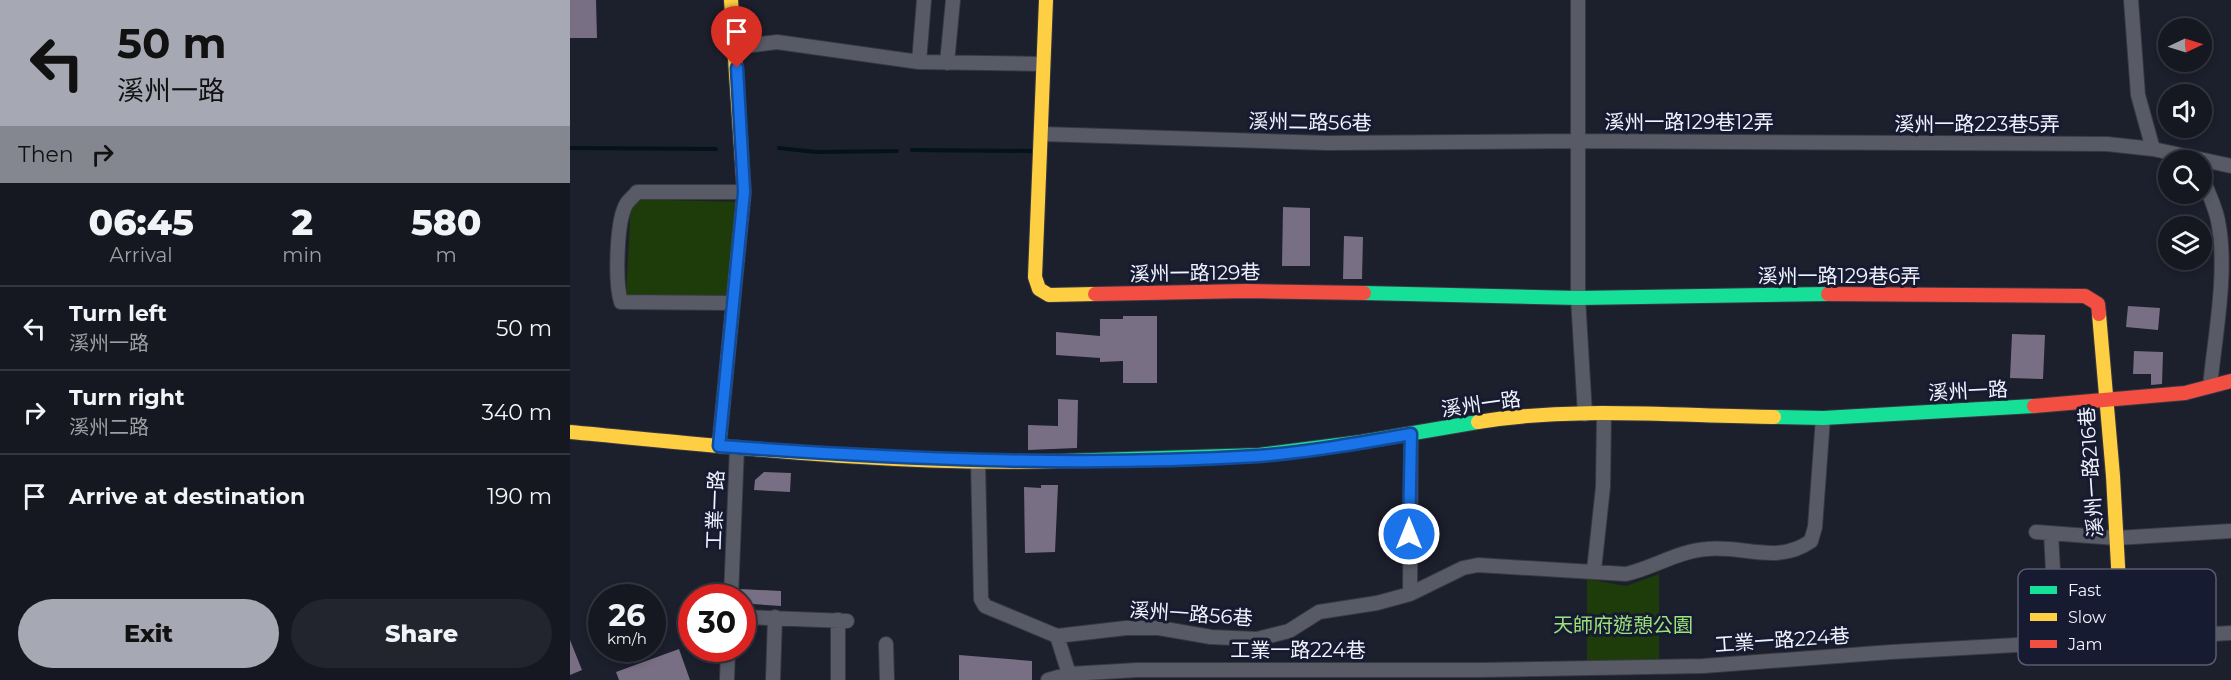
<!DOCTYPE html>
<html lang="en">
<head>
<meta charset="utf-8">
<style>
  :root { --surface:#151721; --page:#22242e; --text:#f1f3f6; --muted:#9d9fa5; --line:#34363f; --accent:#a6a9b4 }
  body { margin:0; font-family:Montserrat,"Noto Sans TC",sans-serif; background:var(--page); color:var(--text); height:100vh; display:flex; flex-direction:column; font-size:22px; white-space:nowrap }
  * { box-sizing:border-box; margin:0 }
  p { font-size:20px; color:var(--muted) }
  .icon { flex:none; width:33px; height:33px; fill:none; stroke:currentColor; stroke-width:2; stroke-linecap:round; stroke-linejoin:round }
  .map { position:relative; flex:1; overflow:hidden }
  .panel { display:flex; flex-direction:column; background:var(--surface); width:570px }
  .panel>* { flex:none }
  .top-card { background:#a6a9b4; color:#111; overflow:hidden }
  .needle { width:39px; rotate:86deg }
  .tools { position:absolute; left:1588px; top:18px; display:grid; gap:12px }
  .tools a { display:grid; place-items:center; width:54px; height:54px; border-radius:50%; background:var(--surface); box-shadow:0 3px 9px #0003,0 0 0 2px var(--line); font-size:30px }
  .speed { position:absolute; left:18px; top:584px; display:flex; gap:12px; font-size:30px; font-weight:700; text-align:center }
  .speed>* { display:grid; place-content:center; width:78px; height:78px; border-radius:50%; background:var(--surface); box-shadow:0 3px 9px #0003,0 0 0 2px var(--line); line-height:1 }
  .speed small { font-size:15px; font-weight:400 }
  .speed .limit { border:9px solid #d22; background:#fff; color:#111 }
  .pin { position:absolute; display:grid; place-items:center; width:51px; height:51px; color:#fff; margin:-62px -26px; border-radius:50% 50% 50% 0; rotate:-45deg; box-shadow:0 0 6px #0007 }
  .pin .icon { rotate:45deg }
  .me { position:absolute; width:66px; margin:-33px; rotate:0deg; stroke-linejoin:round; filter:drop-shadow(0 0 4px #0008) }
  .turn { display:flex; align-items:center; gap:21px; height:126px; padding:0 18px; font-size:27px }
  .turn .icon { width:78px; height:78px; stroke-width:2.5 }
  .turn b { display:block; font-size:42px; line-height:51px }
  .then { display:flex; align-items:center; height:57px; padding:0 18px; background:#0003; gap:12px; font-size:22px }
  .eta { display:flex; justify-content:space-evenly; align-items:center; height:102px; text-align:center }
  .eta b { font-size:36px; font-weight:800; line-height:42px }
  .action { display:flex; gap:12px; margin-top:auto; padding:12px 18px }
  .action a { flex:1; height:69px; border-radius:36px; background:var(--accent); color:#111; font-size:24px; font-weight:800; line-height:69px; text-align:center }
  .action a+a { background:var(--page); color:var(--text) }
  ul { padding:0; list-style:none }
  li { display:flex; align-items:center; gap:18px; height:84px; padding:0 18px; border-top:2px solid var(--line) }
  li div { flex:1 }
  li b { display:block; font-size:22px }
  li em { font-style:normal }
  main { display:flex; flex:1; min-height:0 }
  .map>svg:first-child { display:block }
</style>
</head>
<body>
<main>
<section class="panel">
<div class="top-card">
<div class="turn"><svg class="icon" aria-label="left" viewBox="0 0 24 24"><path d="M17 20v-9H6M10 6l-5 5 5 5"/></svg><div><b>50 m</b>溪州一路</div></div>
<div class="then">Then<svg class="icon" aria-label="right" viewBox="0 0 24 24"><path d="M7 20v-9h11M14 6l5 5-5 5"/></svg></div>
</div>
<div class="eta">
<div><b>06:45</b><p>Arrival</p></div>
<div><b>2</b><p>min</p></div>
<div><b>580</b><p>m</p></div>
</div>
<ul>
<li><svg class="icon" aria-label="left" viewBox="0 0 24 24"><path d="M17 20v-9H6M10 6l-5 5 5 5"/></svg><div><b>Turn left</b><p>溪州一路</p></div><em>50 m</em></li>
<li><svg class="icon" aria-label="right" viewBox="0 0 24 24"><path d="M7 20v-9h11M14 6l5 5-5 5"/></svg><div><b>Turn right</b><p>溪州二路</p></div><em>340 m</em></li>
<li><svg class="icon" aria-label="arrive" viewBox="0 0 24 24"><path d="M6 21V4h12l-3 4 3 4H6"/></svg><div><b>Arrive at destination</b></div><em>190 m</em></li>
</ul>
<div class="action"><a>Exit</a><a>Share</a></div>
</section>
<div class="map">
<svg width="1661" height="680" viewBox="0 0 1661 680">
  <rect width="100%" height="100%" fill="#1c1f2c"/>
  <path fill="#1d3c09" d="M61,199L170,202L161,302L56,297Z
    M1089,574V664L1017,666V579L1056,586Z"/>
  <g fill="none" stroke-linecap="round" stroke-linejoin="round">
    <path stroke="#041317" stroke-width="4" d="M0,148L146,149
      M209,148L246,152L327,151
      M342,150L461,151"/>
  </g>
  <path fill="#786f85" d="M0,0H26L27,38H0Z
    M713,207L740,208V266H712Z
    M774,236L793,237L792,279H773Z
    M1558,306L1590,308L1588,330L1556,327Z
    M553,316H587V383H553V361L530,362V358L486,355V332L530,336V319H553Z
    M1442,334L1475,335L1473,379L1440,378Z
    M1564,351L1593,352L1592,384L1581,385V374H1563Z
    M488,399L508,400L507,448L458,450V425L488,426Z
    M194,472L221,473L220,492L184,490L185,480Z
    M471,485H488L485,552L455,553L454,487L471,488Z
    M170,589L211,591V606L183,604Z
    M0,640L12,670L0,675Z
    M109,649L120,680H49L46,672Z
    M389,655L462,661V680H389Z"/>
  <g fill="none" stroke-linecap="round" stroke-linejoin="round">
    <g stroke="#373842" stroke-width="16">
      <path id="street" d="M1008,0V298L1015,414
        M1561,0L1568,95L1583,149
        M166,47L207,42L349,62L472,64
        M349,62L354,0
        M377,63L383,0
        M472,134L758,143L1008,141L1537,144L1583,149L1661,166
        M1632,178C1638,191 1645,206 1648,221C1658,270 1645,336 1640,386
        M163,303L51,302C45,283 46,219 57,203C60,199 64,196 67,192H174
        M408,461L411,599L415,606L487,636L499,674
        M1466,532L1546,538L1661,531
        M1481,533L1485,609
        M1024,570L1033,487L1034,415
        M840,594L841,434
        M161,597L167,447
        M172,617L277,621
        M487,636L556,628H589L641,637L687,639L719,631L749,612L807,603L840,594L893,568L908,565L1056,574C1083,568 1108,551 1137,549C1174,545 1207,565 1241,541L1245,527L1253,418
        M316,644L317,680
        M157,680L158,648
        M203,680L205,617
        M268,680V620
        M478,680L499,674L567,670H910L1133,666L1321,652L1661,633"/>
    </g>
    <g stroke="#373842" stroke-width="16">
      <path id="fast" d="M794,293L1008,298L1258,294
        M1204,417L1253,418L1464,406
        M490,461L689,455L791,442L908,422"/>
    </g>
    <g stroke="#373842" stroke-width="16">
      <path id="slow" d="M476,0L465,277L469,289L479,295L525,294
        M1529,314L1543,476L1552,637
        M908,422C1005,406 1106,416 1204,417
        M0,432C162,447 327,466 490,461
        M149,446L174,192L161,0"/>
    </g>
    <g stroke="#373842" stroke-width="16">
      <path id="jam" d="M525,294L677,291L794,293
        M1258,294L1515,296L1528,304L1529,314
        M1464,406L1615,393L1661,381"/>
    </g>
    <use href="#street" stroke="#585b65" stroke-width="14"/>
    <use href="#fast" stroke="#16e098" stroke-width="14"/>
    <use href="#slow" stroke="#ffcf43" stroke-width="14"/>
    <use href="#jam" stroke="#f24e42" stroke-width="14"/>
  </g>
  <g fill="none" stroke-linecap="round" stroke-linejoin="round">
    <g stroke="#114b97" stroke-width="15">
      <path id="route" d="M167,68L174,192L149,446C329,459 508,467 688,456C739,452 790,443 841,434L839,534"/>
    </g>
    <use href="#route" stroke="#1a73e8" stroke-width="10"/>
  </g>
  <g text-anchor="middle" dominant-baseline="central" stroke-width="6" stroke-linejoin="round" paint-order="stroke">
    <g font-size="20" fill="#f1f4fe" stroke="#161b32">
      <text transform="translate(740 122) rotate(1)">溪州二路56巷</text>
      <text x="1119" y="122">溪州一路129巷12弄</text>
      <text x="1407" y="124">溪州一路223巷5弄</text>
      <text transform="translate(625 273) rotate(-1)">溪州一路129巷</text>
      <text x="1269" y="276">溪州一路129巷6弄</text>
      <text transform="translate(1398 391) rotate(-3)">溪州一路</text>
      <text transform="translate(911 404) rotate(-8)">溪州一路</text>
      <text transform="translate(1521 472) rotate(-94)">溪州一路216巷</text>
      <text transform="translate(145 510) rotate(-88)">工業一路</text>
      <text transform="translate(621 614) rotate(4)">溪州一路56巷</text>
      <text transform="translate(1212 640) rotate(-4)">工業一路224巷</text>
      <text x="728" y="650">工業一路224巷</text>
    </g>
    <g font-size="20" fill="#9be378" stroke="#161b32">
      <text x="1053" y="625">天師府遊憩公園</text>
    </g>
  </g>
  <rect x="1448" y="569" width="198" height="96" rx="9" fill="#161b32" stroke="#585c6f" stroke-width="1.5"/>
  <rect x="1460" y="586" width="27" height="8" fill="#16e098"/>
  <rect x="1460" y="613" width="27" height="8" fill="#ffcf43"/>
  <rect x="1460" y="640" width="27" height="8" fill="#f24e42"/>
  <g font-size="16" fill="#f1f4fe">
    <text x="1498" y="596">Fast</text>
    <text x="1498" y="623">Slow</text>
    <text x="1498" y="650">Jam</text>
  </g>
</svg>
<div class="tools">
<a><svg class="needle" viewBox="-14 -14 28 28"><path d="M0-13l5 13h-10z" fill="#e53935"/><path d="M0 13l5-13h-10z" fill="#9d9fa5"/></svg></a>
<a><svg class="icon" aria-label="sound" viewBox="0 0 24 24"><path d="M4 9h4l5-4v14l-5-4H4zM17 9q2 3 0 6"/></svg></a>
<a><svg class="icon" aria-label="search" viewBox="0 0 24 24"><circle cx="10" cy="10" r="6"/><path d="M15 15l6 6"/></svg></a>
<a><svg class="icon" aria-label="layers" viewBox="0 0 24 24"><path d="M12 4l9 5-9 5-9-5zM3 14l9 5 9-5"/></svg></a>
</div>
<div class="speed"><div>26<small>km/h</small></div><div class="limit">30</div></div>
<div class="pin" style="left:167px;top:68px;background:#d93025"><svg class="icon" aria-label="arrive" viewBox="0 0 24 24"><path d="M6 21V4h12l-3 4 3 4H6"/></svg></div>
<svg class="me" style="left:839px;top:534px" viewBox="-20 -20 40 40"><circle r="17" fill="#1a73e8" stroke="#fff" stroke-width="3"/><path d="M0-11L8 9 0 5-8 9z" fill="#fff"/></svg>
</div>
</main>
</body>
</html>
